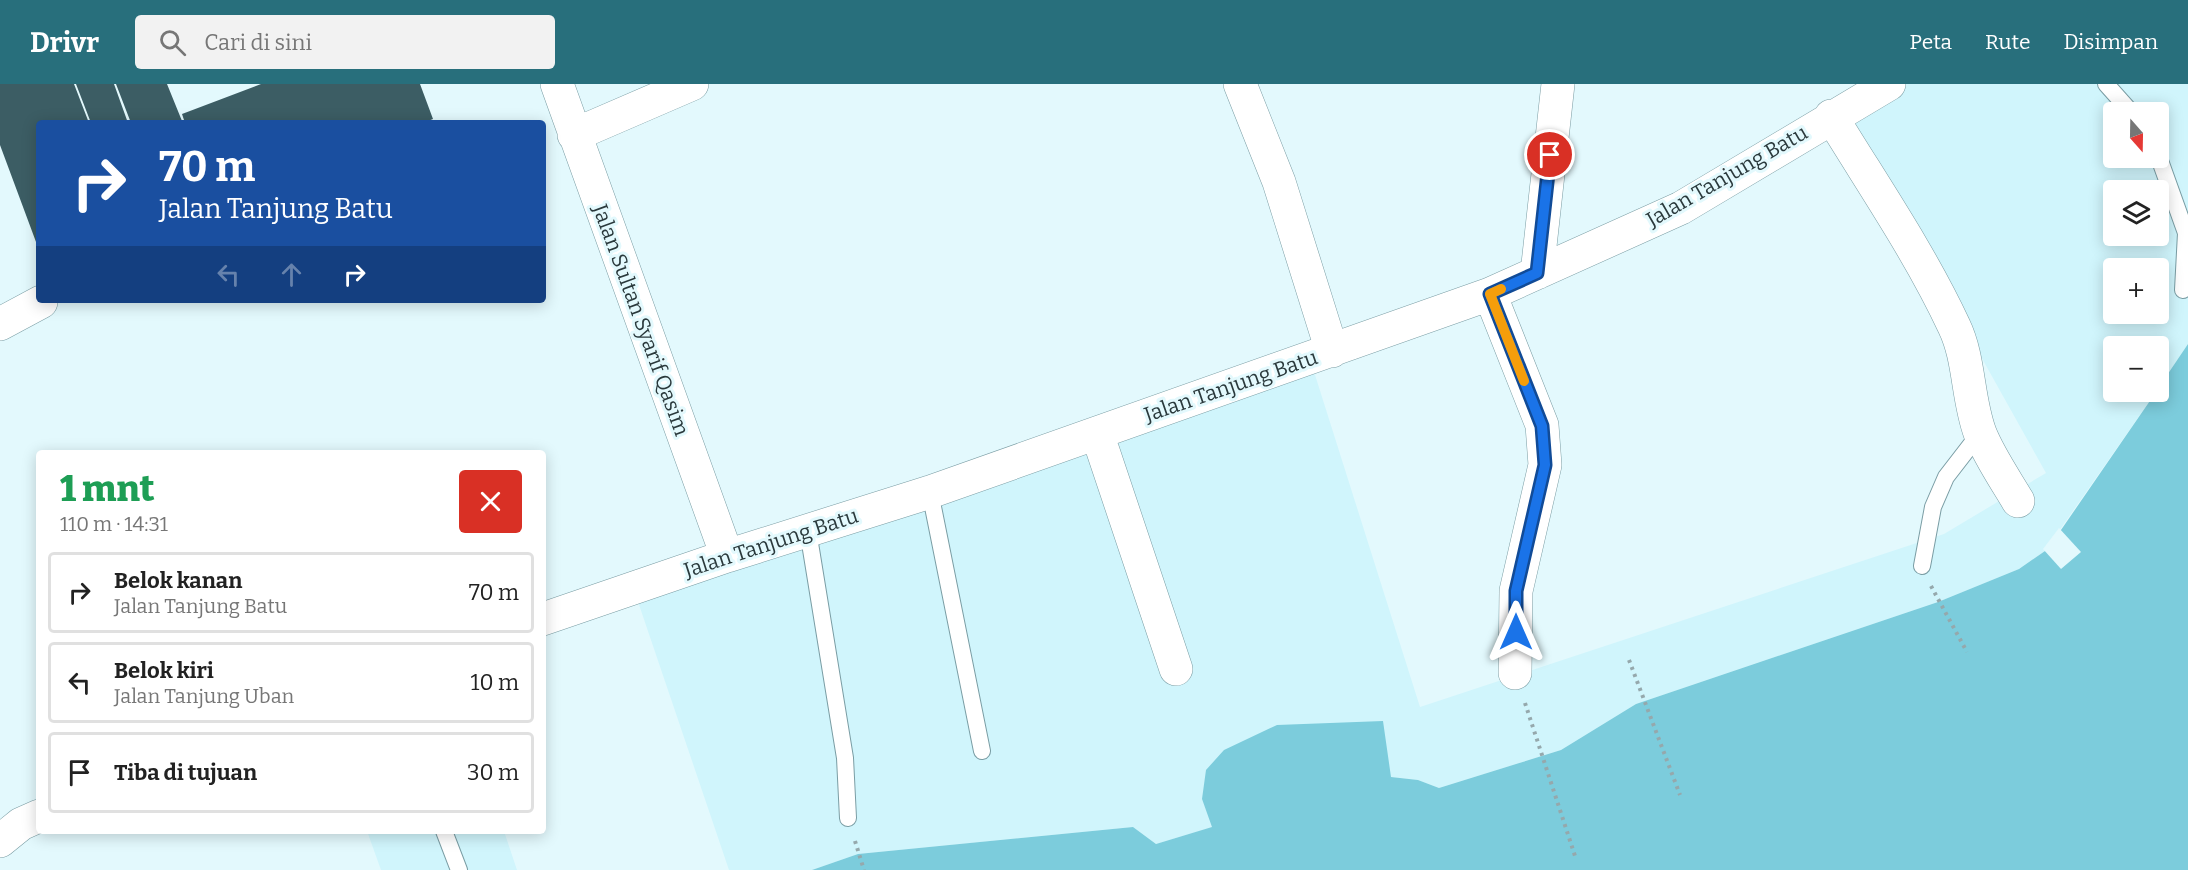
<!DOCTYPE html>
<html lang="id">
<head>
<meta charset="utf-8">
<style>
  :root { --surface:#fff; --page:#f2f2f2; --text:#222; --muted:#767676; --line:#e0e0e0; --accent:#286f7c }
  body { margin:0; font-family:Bitter,serif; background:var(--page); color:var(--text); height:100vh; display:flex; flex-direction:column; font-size:22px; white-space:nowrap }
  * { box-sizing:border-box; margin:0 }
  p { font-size:20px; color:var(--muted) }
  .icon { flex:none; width:33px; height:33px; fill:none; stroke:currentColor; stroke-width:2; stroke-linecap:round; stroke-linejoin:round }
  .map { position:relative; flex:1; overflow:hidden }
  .panel { position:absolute; left:36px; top:366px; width:510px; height:384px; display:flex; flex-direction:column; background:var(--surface); border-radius:6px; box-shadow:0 3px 15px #0003 }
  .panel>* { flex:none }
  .hud { position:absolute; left:36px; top:36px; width:510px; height:183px; border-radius:6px; box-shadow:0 3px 15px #0003; background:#1a4fa0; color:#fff; overflow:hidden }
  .needle { width:39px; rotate:160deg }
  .fabs { position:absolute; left:2103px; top:18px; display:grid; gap:12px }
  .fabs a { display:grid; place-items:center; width:66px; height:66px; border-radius:6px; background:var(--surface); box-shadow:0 3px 15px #0003; font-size:30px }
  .pin { position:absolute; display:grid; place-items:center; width:51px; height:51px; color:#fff; margin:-26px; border:3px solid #fff; border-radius:50%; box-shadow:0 2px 6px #0007 }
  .me { position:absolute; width:66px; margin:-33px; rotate:0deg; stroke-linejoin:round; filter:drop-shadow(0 0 4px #0008) }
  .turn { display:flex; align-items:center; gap:21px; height:126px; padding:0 24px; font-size:27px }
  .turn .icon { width:78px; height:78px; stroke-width:2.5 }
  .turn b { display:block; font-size:42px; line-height:51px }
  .lanes { display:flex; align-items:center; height:57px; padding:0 24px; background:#0003; justify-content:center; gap:30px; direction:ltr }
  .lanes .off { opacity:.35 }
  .round { display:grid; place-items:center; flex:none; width:63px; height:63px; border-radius:6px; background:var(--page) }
  .summary { display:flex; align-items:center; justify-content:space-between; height:102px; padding:0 24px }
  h1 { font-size:36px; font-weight:800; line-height:45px; color:#1e9e55 }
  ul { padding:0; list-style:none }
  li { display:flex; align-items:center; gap:18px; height:81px; margin:0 12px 9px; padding:0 12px; border:3px solid var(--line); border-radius:6px }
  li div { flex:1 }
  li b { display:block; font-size:22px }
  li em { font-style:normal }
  header { display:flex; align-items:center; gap:36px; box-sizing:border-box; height:84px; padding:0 30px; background:var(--accent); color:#fff }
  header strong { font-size:28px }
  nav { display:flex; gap:33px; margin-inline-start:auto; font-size:21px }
  .search { width:420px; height:54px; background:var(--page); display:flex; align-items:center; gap:15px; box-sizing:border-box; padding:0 21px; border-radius:6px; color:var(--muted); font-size:22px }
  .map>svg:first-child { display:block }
</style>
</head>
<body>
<header>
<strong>Drivr</strong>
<div class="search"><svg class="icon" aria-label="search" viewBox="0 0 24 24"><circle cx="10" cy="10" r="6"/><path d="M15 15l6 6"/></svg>Cari di sini</div>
<nav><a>Peta</a><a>Rute</a><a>Disimpan</a></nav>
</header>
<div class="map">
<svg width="2188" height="786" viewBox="0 0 2188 786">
  <rect width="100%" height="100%" fill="#e3f9fd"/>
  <path fill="#d0f5fc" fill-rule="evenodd" d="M1880,0H2188V260L2159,303L2158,262H2114V308H2156L2045,467L2019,485L1938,518L1636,620L1561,666L1439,704L1418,696L1391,693L1202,715L1213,743L1156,760L1133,743L858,770L812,786H729L632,500L1310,275L1420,623L1944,450L2046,389L1841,22ZM2114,28H2158V74H2114ZM2114,106H2158V152H2114ZM2114,184H2158V230H2114Z
    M367,747H504L517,786H381Z"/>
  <path fill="#7cccdc" d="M2188,260V786H812L858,770L1133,743L1156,760L1212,743L1202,715L1206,686L1224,666L1277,641L1383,637L1391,693L1418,696L1439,704L1561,666L1636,620L1938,518L2019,485L2045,467L2061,446L2156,308H2158L2159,303Z"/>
  <path fill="#e3f9fd" d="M2059,444L2081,468L2061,485L2043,465Z"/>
  <path fill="#3c5d64" d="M0,0H74L89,39H39V166L0,61Z
    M76,0H114L128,39H91Z
    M116,0H167L182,37L131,39Z
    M261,0H420L433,35L423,39H185L182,30Z"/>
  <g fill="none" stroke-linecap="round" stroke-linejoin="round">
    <g stroke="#7a9da4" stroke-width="18">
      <path id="service" d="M2106,0L2131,28
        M2158,71L2186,149L2183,206
        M930,408L982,667
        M808,447L845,674L848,734
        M1922,482L1933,423L1946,393L1980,349
        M444,747L459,786"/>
    </g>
    <g stroke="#7a9da4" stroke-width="34">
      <path id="minor" d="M557,0L727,472
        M1240,0L1279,98L1332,267
        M1831,32C1873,101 1920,169 1954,242C1970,275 1967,314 1980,349C1989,372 2005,395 2018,417
        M574,51L692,0
        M1537,189L1558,0
        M1490,210L1542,341L1545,381L1516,507L1515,589
        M0,240L41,218
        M1097,349L1176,585
        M543,535L727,472L930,408L1490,210L1681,124L1889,0
        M0,757L21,740L39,732"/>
    </g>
    <path stroke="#95a8ac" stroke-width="4" stroke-dasharray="3 4.5" stroke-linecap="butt" d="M1931,502L1967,568
      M1629,576L1680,711
      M1525,619L1576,775
      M855,757L864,786"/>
    <use href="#service" stroke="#fff" stroke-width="16"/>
    <use href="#minor" stroke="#fff" stroke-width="33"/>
  </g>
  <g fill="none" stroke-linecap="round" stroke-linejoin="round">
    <g stroke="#114b97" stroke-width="15">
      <path id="route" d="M1516,548V507L1545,381L1542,342L1490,210L1537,189L1550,71"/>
    </g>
    <use href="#route" stroke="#1a73e8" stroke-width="10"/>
    <path stroke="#f59e0b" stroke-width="10" d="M1501,205L1490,210L1524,297"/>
  </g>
  <g text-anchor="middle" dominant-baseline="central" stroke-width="6" stroke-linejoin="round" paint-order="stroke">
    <g font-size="21" fill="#2a393c" stroke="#e3f9fd">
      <text transform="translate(1727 92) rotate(-30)">Jalan Tanjung Batu</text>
      <text transform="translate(641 236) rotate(70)">Jalan Sultan Syarif Qasim</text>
      <text transform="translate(1231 302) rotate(-19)">Jalan Tanjung Batu</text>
      <text transform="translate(771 459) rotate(-18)">Jalan Tanjung Batu</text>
    </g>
  </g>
</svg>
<div class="fabs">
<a><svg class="needle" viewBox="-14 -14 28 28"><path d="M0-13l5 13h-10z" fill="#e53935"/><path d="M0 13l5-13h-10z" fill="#767676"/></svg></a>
<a><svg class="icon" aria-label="layers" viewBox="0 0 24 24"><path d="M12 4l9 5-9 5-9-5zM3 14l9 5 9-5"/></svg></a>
<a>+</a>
<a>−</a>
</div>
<div class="pin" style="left:1550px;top:71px;background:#d93025"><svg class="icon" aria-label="arrive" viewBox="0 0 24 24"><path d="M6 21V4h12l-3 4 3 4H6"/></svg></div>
<svg class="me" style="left:1516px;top:548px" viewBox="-20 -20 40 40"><path d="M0-17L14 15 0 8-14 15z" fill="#1a73e8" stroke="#fff" stroke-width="4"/></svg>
<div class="hud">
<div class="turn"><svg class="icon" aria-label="right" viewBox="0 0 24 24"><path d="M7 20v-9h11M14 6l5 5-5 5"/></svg><div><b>70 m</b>Jalan Tanjung Batu</div></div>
<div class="lanes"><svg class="icon off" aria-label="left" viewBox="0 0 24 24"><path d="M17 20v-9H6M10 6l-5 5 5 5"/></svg><svg class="icon off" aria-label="ahead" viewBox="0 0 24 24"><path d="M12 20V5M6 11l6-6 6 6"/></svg><svg class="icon" aria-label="right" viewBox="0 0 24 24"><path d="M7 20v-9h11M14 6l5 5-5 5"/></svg></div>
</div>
<section class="panel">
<div class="summary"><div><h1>1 mnt</h1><p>110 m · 14:31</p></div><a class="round" style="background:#d93025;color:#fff"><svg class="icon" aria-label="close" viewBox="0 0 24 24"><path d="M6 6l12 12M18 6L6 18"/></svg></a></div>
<ul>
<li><svg class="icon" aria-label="right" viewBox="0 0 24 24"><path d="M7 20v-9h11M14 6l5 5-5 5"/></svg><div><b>Belok kanan</b><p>Jalan Tanjung Batu</p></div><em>70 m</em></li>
<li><svg class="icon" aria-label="left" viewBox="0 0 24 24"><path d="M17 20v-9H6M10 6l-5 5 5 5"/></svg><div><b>Belok kiri</b><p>Jalan Tanjung Uban</p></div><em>10 m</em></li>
<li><svg class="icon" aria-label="arrive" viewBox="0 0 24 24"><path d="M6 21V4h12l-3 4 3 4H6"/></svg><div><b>Tiba di tujuan</b></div><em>30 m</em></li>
</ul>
</section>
</div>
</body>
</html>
